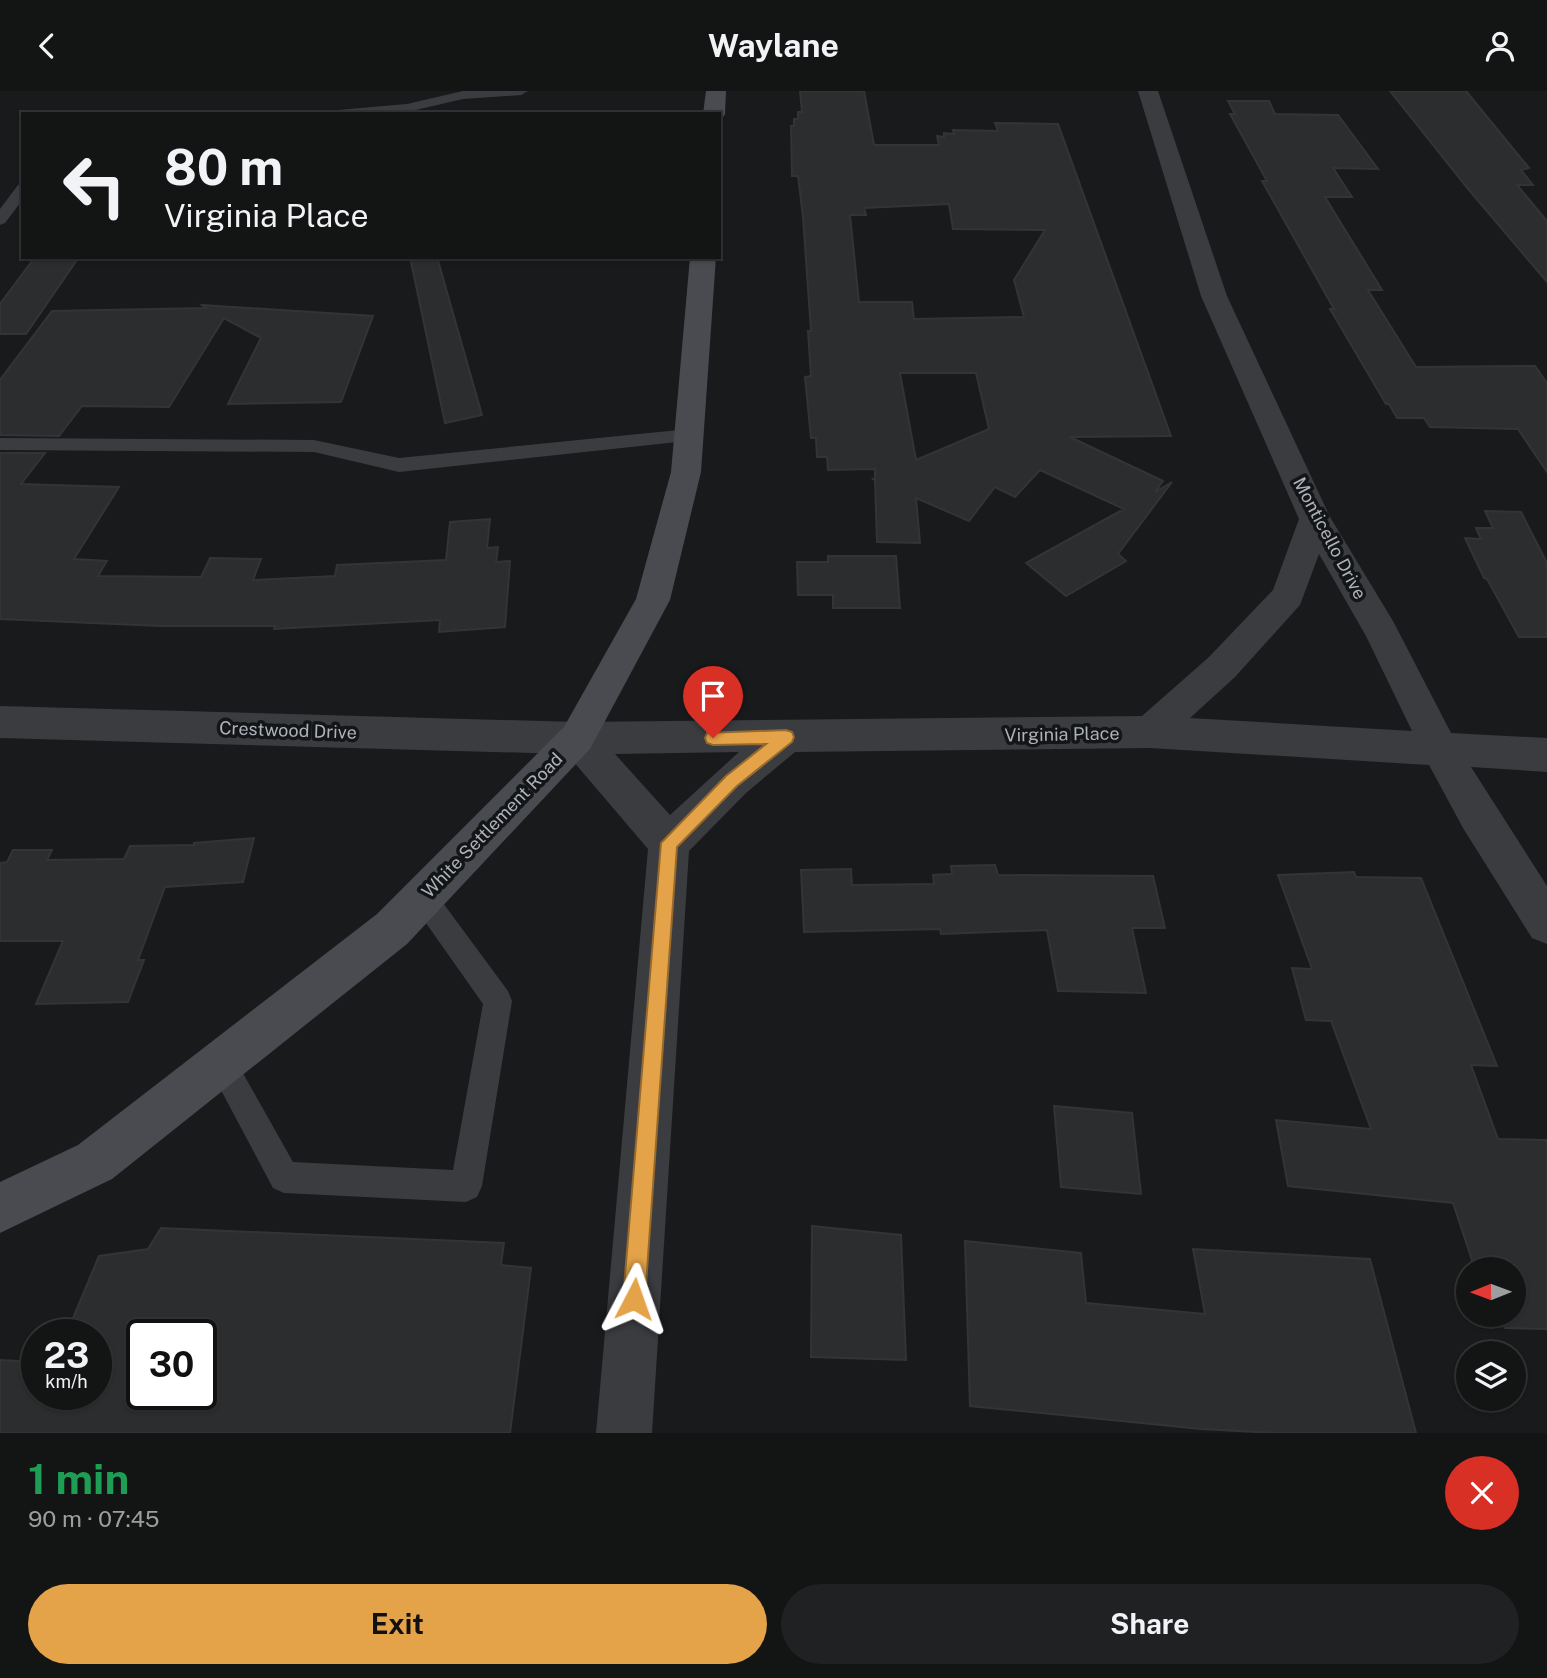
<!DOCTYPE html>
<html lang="en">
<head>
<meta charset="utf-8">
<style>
  :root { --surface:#131414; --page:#202122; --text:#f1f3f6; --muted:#9d9ea0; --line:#323334; --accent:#e4a348 }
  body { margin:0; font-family:"Public Sans",sans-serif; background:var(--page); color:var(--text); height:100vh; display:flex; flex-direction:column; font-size:26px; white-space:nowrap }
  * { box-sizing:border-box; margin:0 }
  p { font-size:23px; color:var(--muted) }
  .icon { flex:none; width:38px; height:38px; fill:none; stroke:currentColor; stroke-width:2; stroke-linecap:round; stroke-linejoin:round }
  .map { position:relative; height:1342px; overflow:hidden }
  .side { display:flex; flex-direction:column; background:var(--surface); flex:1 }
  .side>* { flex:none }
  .banner { position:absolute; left:21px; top:21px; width:700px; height:147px; border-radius:0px; box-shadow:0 2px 5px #0004,0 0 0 2px var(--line); background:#131414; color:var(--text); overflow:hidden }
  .needle { width:46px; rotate:269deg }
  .fabs { position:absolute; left:1456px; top:1166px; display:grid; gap:14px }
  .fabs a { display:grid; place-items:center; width:70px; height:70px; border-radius:50%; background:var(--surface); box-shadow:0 2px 5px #0004,0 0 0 2px var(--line); font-size:35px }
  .speed { position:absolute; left:21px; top:1228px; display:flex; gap:14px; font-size:35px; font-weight:700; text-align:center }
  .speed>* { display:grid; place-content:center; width:91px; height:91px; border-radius:50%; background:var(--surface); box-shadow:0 2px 5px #0004,0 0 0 2px var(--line); line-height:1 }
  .speed small { font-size:18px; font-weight:400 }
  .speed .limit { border:4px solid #111; border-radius:10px; background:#fff; color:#111 }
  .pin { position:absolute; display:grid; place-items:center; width:60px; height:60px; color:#fff; margin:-72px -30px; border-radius:50% 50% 50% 0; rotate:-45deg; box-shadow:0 0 7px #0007 }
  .pin .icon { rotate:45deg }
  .me { position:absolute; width:77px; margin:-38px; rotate:4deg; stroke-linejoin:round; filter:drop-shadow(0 0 5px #0008) }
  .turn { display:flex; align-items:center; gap:24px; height:147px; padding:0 28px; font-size:32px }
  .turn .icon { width:91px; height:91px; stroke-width:2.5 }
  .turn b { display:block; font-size:49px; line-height:60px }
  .round { display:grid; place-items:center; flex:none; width:74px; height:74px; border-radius:37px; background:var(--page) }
  .headline { display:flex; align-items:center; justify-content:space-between; height:119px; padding:0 28px }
  h1 { font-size:42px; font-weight:700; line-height:52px; color:#1e9e55 }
  .primary-button { display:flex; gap:14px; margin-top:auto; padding:14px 28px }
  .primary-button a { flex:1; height:80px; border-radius:42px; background:var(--accent); color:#111; font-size:28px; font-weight:700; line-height:80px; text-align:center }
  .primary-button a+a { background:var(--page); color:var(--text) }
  header { display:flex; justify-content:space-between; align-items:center; height:91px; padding:0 28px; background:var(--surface); font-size:32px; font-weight:700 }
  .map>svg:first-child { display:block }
</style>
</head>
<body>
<header><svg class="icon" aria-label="back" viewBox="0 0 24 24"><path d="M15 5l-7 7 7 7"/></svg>Waylane<svg class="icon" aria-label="person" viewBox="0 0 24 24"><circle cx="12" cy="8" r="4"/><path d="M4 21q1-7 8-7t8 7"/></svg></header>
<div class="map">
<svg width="1547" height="1342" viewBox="0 0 1547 1342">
  <rect width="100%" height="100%" fill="#191a1b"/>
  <path fill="#2c2d2f" stroke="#343437" stroke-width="2" fill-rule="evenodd" d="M800,0H864L874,54H939L937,45L944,46V42L954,43L953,39L998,40L995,32L1058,33L1171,345L1070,346L1163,390L1155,401L1172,391L1118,463L1126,470L1066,505L1026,472L1124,418L1040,379L1015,406L995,396L969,430L916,407L920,452L877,451L875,389L873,388L875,387V378L828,379L827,366H817L816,347H811L805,286L811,285L808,240H811L803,126L798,85H792L791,35H794V28H798V21H802ZM949,113L953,138L1045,139L1014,189L1024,226L914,228L912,211H859L850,124H866L864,117ZM900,282H976L989,338L916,369Z
    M1390,0H1466L1529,77L1521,79L1533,94H1517L1547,130V191L1469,99Z
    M1228,10H1269L1275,23L1338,24L1378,78L1333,77L1352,106H1325L1382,199H1368L1416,276L1535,275L1547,292V381L1518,338L1430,336L1424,327H1397L1389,313H1386L1330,218H1334L1262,90H1267L1230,23H1235Z
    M35,166H79L26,243H0V213Z
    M410,166H437L482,324L445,332Z
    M202,214L373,225L341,311L228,313L261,247L224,227L169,316L82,315L59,345L0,344V289L52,220L206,217Z
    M0,362H45L21,393L119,396L74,468L107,470L98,485L201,486L210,467L261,468L253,489L335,485L337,474L446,469L450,431L490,428L487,457L498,456L496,471L510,470L505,536L439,541L440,529L274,538L275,535H161L0,528Z
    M1485,420L1521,421L1547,472V546H1519L1487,488L1484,487L1465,447L1481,448L1476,437H1493Z
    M828,465H896L900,517H833V504H798L797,471H828Z
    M254,747L243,791L165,796L138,869H144L128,911L36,913L63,850H0V772L7,771L13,759H52L47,769L124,768L130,755L194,754V752Z
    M995,774L998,784L1153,785L1165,837H1132L1146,902L1058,900L1047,839L941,843L940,838L804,841L801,779L851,778L852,794L934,793L933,784L952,783L951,775Z
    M1354,781L1356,786L1421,787L1497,975L1471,974L1498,1048L1547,1049V1238L1505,1237L1497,1223H1514V1178H1475L1453,1112L1288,1095L1276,1029L1371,1038L1331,930L1306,929L1292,877L1312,878L1278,784Z
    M1054,1015L1132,1022L1141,1103L1061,1096Z
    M812,1135L901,1144L906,1269L811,1266Z
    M161,1137L504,1152L501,1174L531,1177L510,1342H0V1269L37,1271V1304H96V1244H66L99,1165L148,1158ZM142,1244H201V1304H142Z
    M965,1150L1081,1162L1086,1212L1205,1223L1193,1158L1370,1168L1416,1342H1275L1201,1338L970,1315Z"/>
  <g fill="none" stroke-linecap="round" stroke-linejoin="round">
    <path fill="#3b3c40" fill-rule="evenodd" d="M463,0H528L521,4L463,8L407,21L331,23L338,19L407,13Z
      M23,93V108L5,132L0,134V118L18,94Z
      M689,338L696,339L698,344L696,349L399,381L314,361L0,359V347L314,349L399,367Z
      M423,793L432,797L508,900L512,910L482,1095L477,1106L466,1111L284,1102L273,1097L206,971L211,961L221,956L231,961L293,1071L453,1079L483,913L414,815L410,806L414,797Z"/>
    <path fill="#3b3c40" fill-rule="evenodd" d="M1138,0H1158L1227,205L1330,426L1393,530L1451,642L1547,647V681L1471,676L1547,795V853L1532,847L1463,737L1429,674L1150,657L795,661L746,702L689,760L652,1342H596L648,758L567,663L0,647V615L577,631L1142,625L1209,566L1273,499L1299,428L1201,205ZM1319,463L1366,545L1412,640L1190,627L1235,586L1300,514ZM739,661L670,724L615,663Z"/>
    <path fill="#494b50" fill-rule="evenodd" d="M706,0H726L725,23L722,28H719V23H703Z
      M690,166H716L701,381L670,509L590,658L407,853L112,1088L0,1142V1091L78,1054L377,823L564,636L636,508L671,381Z"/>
  </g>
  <path fill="#e4a348" stroke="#946a2f" stroke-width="2" d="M786,639L792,641L794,646L792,651L737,695L677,756L645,1208L642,1216L634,1219L626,1216L623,1208L661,752L726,685L766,653L713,654L707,652L705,647L707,642Z"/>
  <g text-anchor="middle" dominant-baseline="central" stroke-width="7" stroke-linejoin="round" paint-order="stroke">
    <g font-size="18" fill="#adb2ba" stroke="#141516">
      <text transform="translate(1330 447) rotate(62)">Monticello Drive</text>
      <text transform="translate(288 639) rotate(2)">Crestwood Drive</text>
      <text transform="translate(1062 643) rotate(-1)">Virginia Place</text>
      <text transform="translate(492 734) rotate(-46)">White Settlement Road</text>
    </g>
  </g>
</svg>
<div class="fabs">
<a><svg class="needle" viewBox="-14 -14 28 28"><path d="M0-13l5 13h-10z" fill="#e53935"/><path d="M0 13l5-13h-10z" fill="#9d9ea0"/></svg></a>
<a><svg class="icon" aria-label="layers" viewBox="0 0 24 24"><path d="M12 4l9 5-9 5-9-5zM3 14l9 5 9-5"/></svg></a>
</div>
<div class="speed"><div>23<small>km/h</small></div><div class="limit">30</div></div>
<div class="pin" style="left:713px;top:647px;background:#d93025"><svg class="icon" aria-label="arrive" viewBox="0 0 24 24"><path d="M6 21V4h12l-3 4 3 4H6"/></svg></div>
<svg class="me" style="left:634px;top:1208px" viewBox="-20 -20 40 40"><path d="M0-17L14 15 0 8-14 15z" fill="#e4a348" stroke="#fff" stroke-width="4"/></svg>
<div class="banner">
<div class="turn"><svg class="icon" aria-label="left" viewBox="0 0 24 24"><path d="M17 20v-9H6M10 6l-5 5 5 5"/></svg><div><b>80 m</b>Virginia Place</div></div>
</div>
</div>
<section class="side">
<div class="headline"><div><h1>1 min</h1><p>90 m · 07:45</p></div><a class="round" style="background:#d93025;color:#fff"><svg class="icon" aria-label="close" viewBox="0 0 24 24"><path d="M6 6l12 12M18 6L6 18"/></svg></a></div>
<div class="primary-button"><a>Exit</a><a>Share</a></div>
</section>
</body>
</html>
